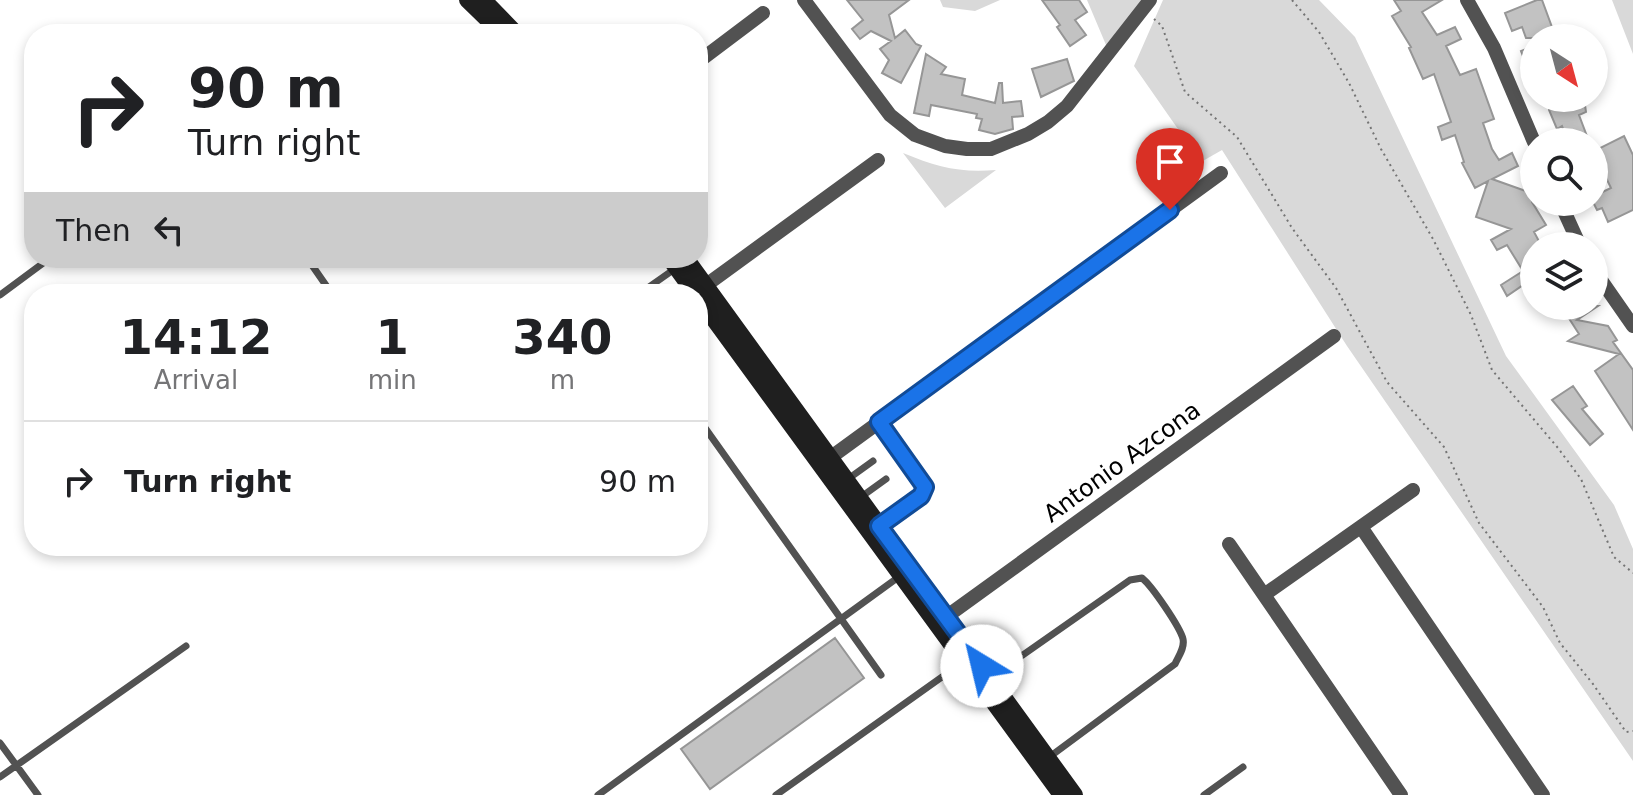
<!DOCTYPE html>
<html lang="en">
<head>
<meta charset="utf-8">
<style>
  :root { --surface:#fff; --page:#f6f6f6; --text:#202124; --muted:#757577; --line:#e0e0e0 }
  body { margin:0; font-family:"DejaVu Sans",sans-serif; background:var(--page); color:var(--text); height:100vh; display:flex; flex-direction:column; font-size:30px; white-space:nowrap }
  * { box-sizing:border-box; margin:0 }
  p { font-size:26px; color:var(--muted) }
  .icon { flex:none; width:44px; height:44px; fill:none; stroke:currentColor; stroke-width:2; stroke-linecap:round; stroke-linejoin:round }
  .map { position:relative; flex:1; overflow:hidden }
  .panel { position:absolute; left:24px; top:284px; width:684px; height:272px; display:flex; flex-direction:column; background:var(--surface); border-radius:32px; box-shadow:0 4px 12px #0003 }
  .panel>* { flex:none }
  .top-card { position:absolute; left:24px; top:24px; width:684px; height:244px; border-radius:32px; box-shadow:0 4px 12px #0003; background:#fff; color:var(--text); overflow:hidden }
  .needle { width:52px; rotate:144deg }
  .tools { position:absolute; left:1520px; top:24px; display:grid; gap:16px }
  .tools a { display:grid; place-items:center; width:88px; height:88px; border-radius:50%; background:var(--surface); box-shadow:0 4px 12px #0003; font-size:40px }
  .pin { position:absolute; display:grid; place-items:center; width:68px; height:68px; color:#fff; margin:-82px -34px; border-radius:50% 50% 50% 0; rotate:-45deg; box-shadow:0 0 8px #0007 }
  .pin .icon { rotate:45deg }
  .me { position:absolute; width:88px; margin:-44px; rotate:324deg; stroke-linejoin:round; filter:drop-shadow(0 0 6px #0008) }
  .turn { display:flex; align-items:center; gap:28px; height:168px; padding:0 32px; font-size:36px }
  .turn .icon { width:104px; height:104px; stroke-width:2.5 }
  .turn b { display:block; font-size:56px; line-height:68px }
  .then { display:flex; align-items:center; height:76px; padding:0 32px; background:#0003; gap:16px; font-size:30px }
  .eta { display:flex; justify-content:space-evenly; align-items:center; height:136px; text-align:center }
  .eta b { font-size:48px; font-weight:600; line-height:56px }
  ul { padding:0; list-style:none }
  li { display:flex; align-items:center; gap:24px; height:120px; padding:0 32px; border-top:2px solid var(--line) }
  li div { flex:1 }
  li b { display:block; font-size:30px }
  li em { font-style:normal }
  .map>svg:first-child { display:block }
</style>
</head>
<body>
<div class="map">
<svg width="1633" height="795" viewBox="0 0 1633 795">
  <rect width="100%" height="100%" fill="#fff"/>
  <path fill="#d9d9d9" d="M940,0H1000L975,11L943,7Z
    M1087,0H1151L1109,52Z
    M1163,0H1319L1355,37L1506,356L1614,505L1633,549V761L1347,346L1222,150L1201,162L1134,66Z
    M1612,0H1633V54Z
    M903,153C937,167 959,173 996,170L945,208Z"/>
  <path fill="#c2c2c2" stroke="#969696" stroke-width="2" d="M847,0H909L889,15L895,38L905,30L916,44L921,46L901,83L882,73L889,60L880,49L891,41L871,31L860,39L852,29L863,20Z
    M1042,0H1079L1087,12L1075,20L1086,35L1070,46L1057,27L1060,25Z
    M1394,0H1442L1422,12L1437,35L1455,27L1461,39L1446,46L1460,75L1476,69L1494,119L1483,123L1492,149L1499,160L1512,153L1518,166L1492,179L1534,194L1532,202L1546,225L1534,232L1541,245L1534,246V296L1526,283L1507,296L1501,285L1523,271L1507,245L1497,250L1491,240L1511,229L1476,217L1488,181L1475,188L1462,163L1464,162L1455,135L1442,140L1438,127L1451,122L1434,74L1423,79L1409,48L1411,47L1392,16L1401,11Z
    M1537,0H1542L1556,38H1526L1522,27L1512,31L1505,13Z
    M1534,46V81L1533,82L1521,51Z
    M926,54L946,67L941,74L965,79L962,95L995,103L999,83H1002L1003,103L1021,101L1023,116L1012,117L1013,129L995,134L979,130L982,119L976,118L977,114L931,105L929,116L914,113Z
    M1067,59L1074,81L1041,97L1032,69Z
    M1551,98H1584L1586,112L1579,115L1588,139L1568,142L1562,126L1557,129L1549,110Z
    M1624,136L1633,155V210L1608,222L1602,208L1597,210L1594,204V196L1611,188L1600,165L1594,168V151Z
    M1561,306H1598L1577,320L1608,326L1617,340L1613,342L1633,370V430L1595,371L1619,354L1568,341L1579,334Z
    M1573,386L1587,406L1582,409L1603,434L1590,445L1552,400Z
    M835,638L864,678L710,789L681,749Z"/>
  <g fill="none" stroke-linecap="round" stroke-linejoin="round">
    <path stroke="#747474" stroke-width="2" stroke-dasharray="2 4" stroke-linecap="butt" d="M1292,0L1319,32L1349,83L1381,149L1433,239L1471,315L1492,370L1558,448L1581,479L1614,557L1633,573
      M1154,19L1162,26L1185,92L1237,137L1292,228L1336,288L1387,382L1444,447L1479,523L1543,607L1560,643L1593,684L1626,732L1633,731"/>
    <path stroke="#525252" stroke-width="7" d="M307,258L332,294
      M639,294L676,268
      M0,295L50,258
      M698,321L709,314
      M698,418L881,675
      M879,422L925,487L921,496L881,524
      M848,479L873,461
      M861,497L886,479
      M984,666L1020,657L1130,580L1142,578C1152,586 1180,627 1183,639C1185,648 1178,657 1175,664L1048,758
      M0,743L38,795
      M0,777L186,646
      M598,795L900,576
      M776,795L963,662
      M1204,795L1243,767"/>
    <path stroke="#525252" stroke-width="14" d="M804,0L890,115L915,135L945,146L967,149H991L1028,134L1048,122L1067,106L1150,0
      M1467,0L1494,48L1534,142
      M698,62L763,13
      M1560,202L1580,246
      M1594,270L1633,326
      M698,291L878,160
      M823,463L1221,173
      M1361,527L1543,795
      M1229,544L1264,595
      M939,622L1334,336
      M1401,795L1264,595L1413,490"/>
    <path stroke="#1f1f1f" stroke-width="16" d="M467,0L502,34
      M484,0L517,34
      M669,258L695,294
      M686,258L1075,795
      M698,298L1061,795"/>
  </g>
  <g fill="none" stroke-linecap="round" stroke-linejoin="round">
    <g stroke="#114b97" stroke-width="20">
      <path id="route" d="M982,666L879,526L921,496L925,487L879,422L1170,210"/>
    </g>
    <use href="#route" stroke="#1a73e8" stroke-width="14"/>
  </g>
  <g text-anchor="middle" dominant-baseline="central" stroke-width="6" stroke-linejoin="round" paint-order="stroke">
    <g font-size="24" fill="#000" stroke="#fff">
      <text transform="translate(1122 462) rotate(-36)">Antonio Azcona</text>
    </g>
  </g>
</svg>
<div class="tools">
<a><svg class="needle" viewBox="-14 -14 28 28"><path d="M0-13l5 13h-10z" fill="#e53935"/><path d="M0 13l5-13h-10z" fill="#757577"/></svg></a>
<a><svg class="icon" aria-label="search" viewBox="0 0 24 24"><circle cx="10" cy="10" r="6"/><path d="M15 15l6 6"/></svg></a>
<a><svg class="icon" aria-label="layers" viewBox="0 0 24 24"><path d="M12 4l9 5-9 5-9-5zM3 14l9 5 9-5"/></svg></a>
</div>
<div class="pin" style="left:1170px;top:210px;background:#d93025"><svg class="icon" aria-label="arrive" viewBox="0 0 24 24"><path d="M6 21V4h12l-3 4 3 4H6"/></svg></div>
<svg class="me" style="left:982px;top:666px" viewBox="-20 -20 40 40"><circle r="19" fill="#fff"/><path d="M0-13L10 11 0 6-10 11z" fill="#1a73e8"/></svg>
<div class="top-card">
<div class="turn"><svg class="icon" aria-label="right" viewBox="0 0 24 24"><path d="M7 20v-9h11M14 6l5 5-5 5"/></svg><div><b>90 m</b>Turn right</div></div>
<div class="then">Then<svg class="icon" aria-label="left" viewBox="0 0 24 24"><path d="M17 20v-9H6M10 6l-5 5 5 5"/></svg></div>
</div>
<section class="panel">
<div class="eta">
<div><b>14:12</b><p>Arrival</p></div>
<div><b>1</b><p>min</p></div>
<div><b>340</b><p>m</p></div>
</div>
<ul>
<li><svg class="icon" aria-label="right" viewBox="0 0 24 24"><path d="M7 20v-9h11M14 6l5 5-5 5"/></svg><div><b>Turn right</b></div><em>90 m</em></li>
</ul>
</section>
</div>
</body>
</html>
